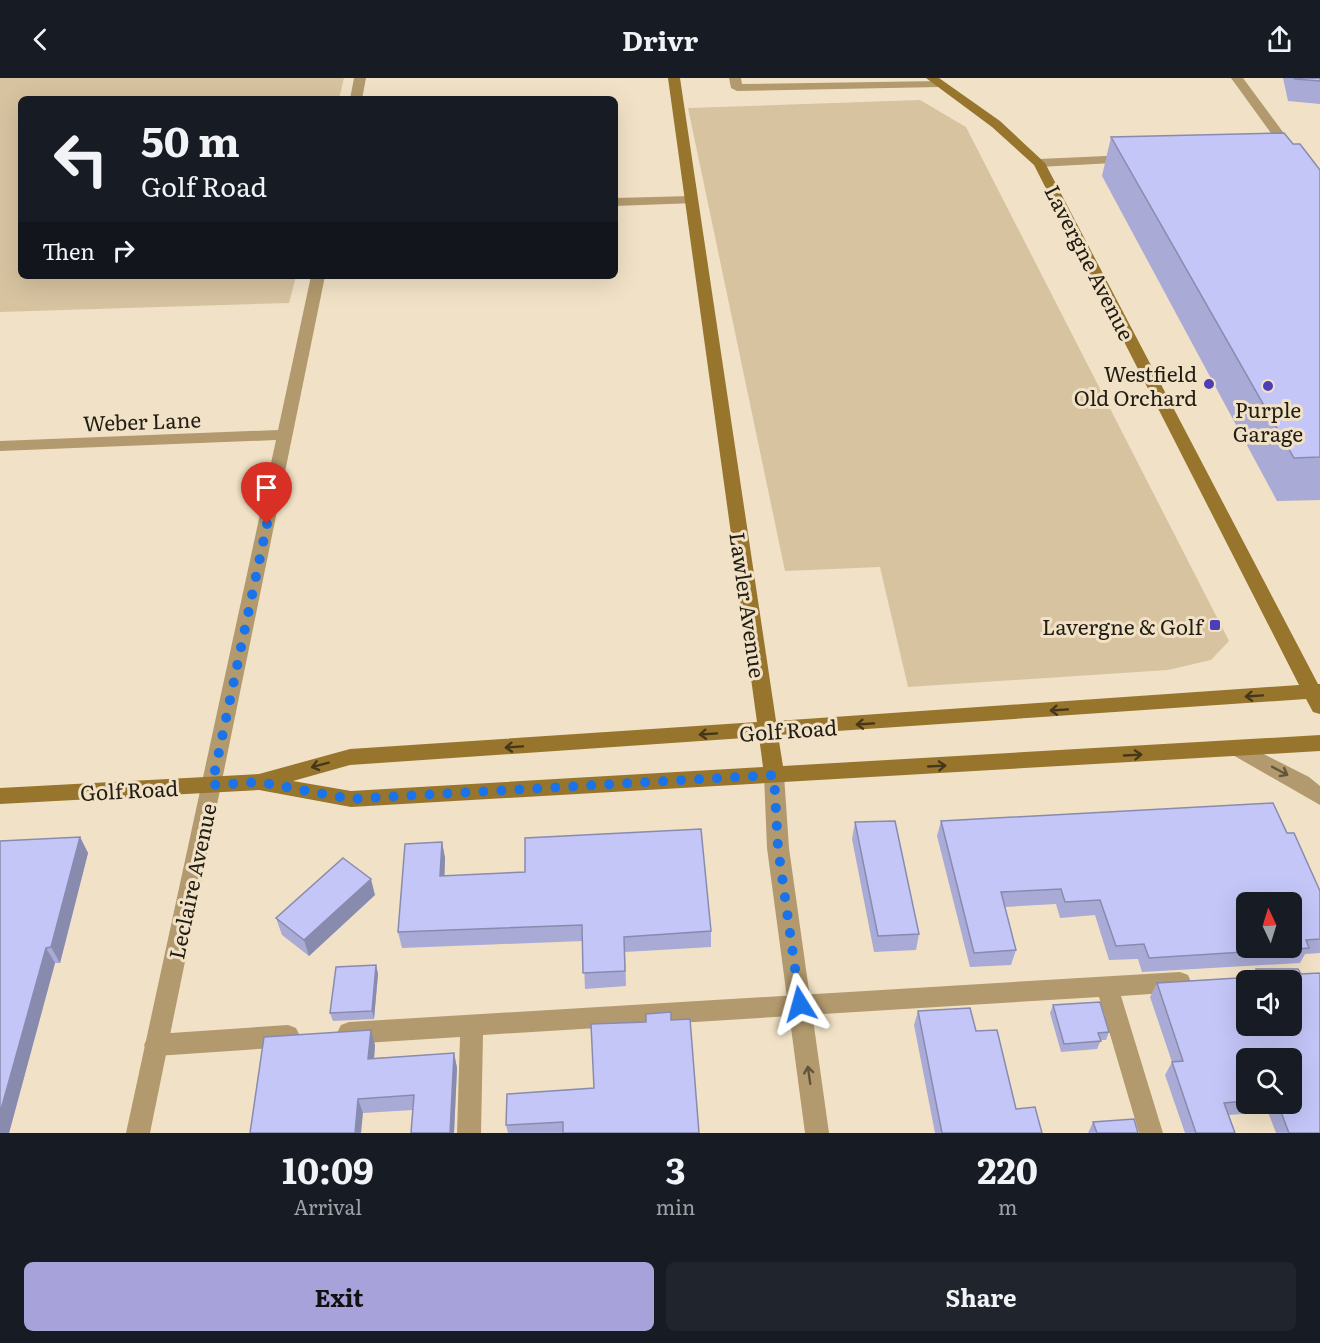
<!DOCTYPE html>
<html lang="en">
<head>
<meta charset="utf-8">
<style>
  :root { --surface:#171b24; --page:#20242c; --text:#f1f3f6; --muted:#9ea1a6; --accent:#a7a2d9 }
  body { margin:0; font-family:Literata,serif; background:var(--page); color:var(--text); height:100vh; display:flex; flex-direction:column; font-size:22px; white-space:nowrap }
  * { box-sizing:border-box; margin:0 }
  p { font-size:20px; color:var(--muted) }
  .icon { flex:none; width:33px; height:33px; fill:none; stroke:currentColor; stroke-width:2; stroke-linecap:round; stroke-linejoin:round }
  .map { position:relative; height:1055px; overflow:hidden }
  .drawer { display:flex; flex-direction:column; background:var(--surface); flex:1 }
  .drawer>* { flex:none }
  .banner { position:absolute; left:18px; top:18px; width:600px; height:183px; border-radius:9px; box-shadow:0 6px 24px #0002; background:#171b24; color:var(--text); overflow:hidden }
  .needle { width:39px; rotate:356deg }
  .buttons { position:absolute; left:1236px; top:814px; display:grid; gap:12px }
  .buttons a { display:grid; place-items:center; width:66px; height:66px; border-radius:9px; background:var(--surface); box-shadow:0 6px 24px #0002; font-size:30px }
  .pin { position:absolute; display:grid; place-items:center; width:51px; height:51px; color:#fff; margin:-62px -26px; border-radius:50% 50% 50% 0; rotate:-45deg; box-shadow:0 0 6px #0007 }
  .pin .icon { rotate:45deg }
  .me { position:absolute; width:66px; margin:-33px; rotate:352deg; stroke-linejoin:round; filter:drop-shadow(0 0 4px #0008) }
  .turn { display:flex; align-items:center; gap:21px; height:126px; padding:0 24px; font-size:27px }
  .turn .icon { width:78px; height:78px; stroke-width:2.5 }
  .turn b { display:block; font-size:42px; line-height:51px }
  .then { display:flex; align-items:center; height:57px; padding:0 24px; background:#0003; gap:12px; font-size:22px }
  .eta { display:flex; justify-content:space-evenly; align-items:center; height:102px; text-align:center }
  .eta b { font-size:36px; font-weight:700; line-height:42px }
  .action { display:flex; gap:12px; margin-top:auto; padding:12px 24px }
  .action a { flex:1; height:69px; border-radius:9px; background:var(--accent); color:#111; font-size:24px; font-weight:700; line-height:69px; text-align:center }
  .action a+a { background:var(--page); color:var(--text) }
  header { display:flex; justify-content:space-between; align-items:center; height:78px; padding:0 24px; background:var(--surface); font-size:27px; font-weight:700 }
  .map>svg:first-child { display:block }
</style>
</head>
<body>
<header><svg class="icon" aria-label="back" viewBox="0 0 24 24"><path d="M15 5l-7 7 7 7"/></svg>Drivr<svg class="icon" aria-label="share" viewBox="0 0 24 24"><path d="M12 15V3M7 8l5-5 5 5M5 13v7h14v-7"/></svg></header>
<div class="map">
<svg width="1320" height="1055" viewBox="0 0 1320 1055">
  <rect width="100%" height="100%" fill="#f1e2c7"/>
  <path fill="#d7c3a0" d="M0,0H344L339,21H21V198H296L289,225L0,234Z
    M920,22L966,49L1229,563L1211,582L1168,592L908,609L880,489L785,493L688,30Z"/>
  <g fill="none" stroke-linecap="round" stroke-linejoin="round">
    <path fill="#b29a6e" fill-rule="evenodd" d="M729,0H741L742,6L940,3L946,6L940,9L737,13L731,10Z
      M1231,0H1243L1320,104V117L1315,116Z
      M1128,77L1134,81L1132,84L1039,89L1033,85L1039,81Z
      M1180,894L1188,897L1191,904L1188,911L1180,914L1121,918L1163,1055H1139L1099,919L483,957L481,1055H457L460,959L349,966L341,963L337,955L341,947L349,944Z
      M288,947L296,950L300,958L296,966L288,969L156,978L148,975L144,967L148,959L156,956Z"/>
    <path fill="#b29a6e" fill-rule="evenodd" d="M354,0H366L362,21H350Z
      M691,118L697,122L696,125L615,128V120Z
      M311,198H325L150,1055H126L276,362L0,373V363L278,352Z
      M1238,663L1309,699L1320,708V727L1231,676L1228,671L1231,666Z
      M774,689L781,691L784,697L789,770L829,1055H805L767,770L764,697L767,691Z"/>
    <path fill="#98752c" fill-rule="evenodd" d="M668,0H680L776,643L1299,607L1034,87L992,49L926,0H939L1000,43L1045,85L1318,606H1320V636L1313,634L1306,621L778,657L783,688L1320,657V673L351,729L259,712L0,726V710L259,696L350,671L757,644ZM759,659L763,689L351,713L293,703L350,687Z"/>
  </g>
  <path fill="#a9aad5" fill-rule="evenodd" d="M1283,0H1320V26L1288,23Z
    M1111,59L1293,66L1320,92V422L1277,423L1102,98Z
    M941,743L1287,755L1320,813V875L1305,876L1300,885L1142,894L1138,881L1109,882L1095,837L1060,840L1056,826L1005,829L1016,872L1011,887L970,889L937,758Z
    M855,744L919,856L916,872L874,874L852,761Z
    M80,759L88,775L60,885H55L9,1055L0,763Z
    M442,764L445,780L444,798L711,853V869L625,874L626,908L585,911L583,863L402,870L398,854Z
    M375,817L309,878L282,857L276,840Z
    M376,887L378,896L374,941L333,943L330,935Z
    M1256,891L1301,896L1320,1055H1276L1268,1034L1229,1037L1235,1055H1185L1165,997L1172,984L1150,919L1157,905L1251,899ZM1246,981L1292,1026H1246Z
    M1053,927L1109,954L1106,962H1101L1097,971L1061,974L1050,935Z
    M918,933L976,953L1016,1031L1042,1055H935L914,947Z
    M671,942L699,1055H508L506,1047L594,1010Z
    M375,967L374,980L454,975L457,990L454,1055H411L413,1032L363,1035L250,1055Z
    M1093,1044L1138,1055H1088Z"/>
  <path fill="#898bae" d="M80,759L88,775L60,885L51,869Z
    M442,764L445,780L444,814L440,798Z
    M371,801L375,817L309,878L304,862Z
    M46,870L55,885L9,1055H0V1035Z
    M376,887L378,896L374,941L372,933Z
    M371,952L375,967L373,995L368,981Z
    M454,975L457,990L454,1055H450Z
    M358,1021L363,1035L361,1055H355Z"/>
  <path fill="#c4c6f8" stroke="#898bae" stroke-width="1.5" fill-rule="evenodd" d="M1294,0H1320V3L1295,1Z
    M1284,55L1293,66H1300L1320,92V379L1294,380L1111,59Z
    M1273,725L1287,755H1294L1320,813V861L1306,862L1309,870L1149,880L1144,866L1116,868L1100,822L1065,824L1061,811L1001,814L1016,872L974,875L941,743ZM1246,825H1292V870H1246Z
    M895,743L919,856L878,858L855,744Z
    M701,751L711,853L624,859L625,893L583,895L582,847L398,854L405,766L442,764L440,798L525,794V760Z
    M80,759L51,869L46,870L0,1035V763Z
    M343,780L371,801L304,862L276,840Z
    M376,887L372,933L330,935L336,889Z
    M1256,891H1298L1301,896L1319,895L1320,896V1055H1289L1278,1026H1292V981H1246V1023L1224,1025L1235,1055H1196L1172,984L1183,983L1157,905L1254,899ZM1246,903H1292V948H1246Z
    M1100,924L1109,954L1098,955L1101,963L1064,966L1053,927Z
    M970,930L976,953L997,952L1016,1031L1035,1029L1042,1055H942L918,933Z
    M671,934V942L690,941L699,1055H563V1044L506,1047L507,1016L594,1010L591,946L646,944V936Z
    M371,952L368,981L454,975L450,1055H411L414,1017L358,1021L355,1055H250L264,959Z
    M1134,1041L1138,1055H1097L1093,1044Z"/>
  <defs><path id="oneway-shaft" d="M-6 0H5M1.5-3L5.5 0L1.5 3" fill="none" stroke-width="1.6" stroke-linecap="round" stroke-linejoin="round" transform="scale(1.5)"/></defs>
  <g stroke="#45371a">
    <use href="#oneway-shaft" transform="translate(1254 618) rotate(176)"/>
    <use href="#oneway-shaft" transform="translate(1059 632) rotate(176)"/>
    <use href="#oneway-shaft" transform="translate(865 646) rotate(176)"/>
    <use href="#oneway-shaft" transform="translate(708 656) rotate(176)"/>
    <use href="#oneway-shaft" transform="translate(514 669) rotate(176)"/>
    <use href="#oneway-shaft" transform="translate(1133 677) rotate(-3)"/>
    <use href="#oneway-shaft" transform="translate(320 687) rotate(165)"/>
    <use href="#oneway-shaft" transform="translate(937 688) rotate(-3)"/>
  </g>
  <g stroke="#63553c">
    <use href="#oneway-shaft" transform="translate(1280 693) rotate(28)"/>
    <use href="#oneway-shaft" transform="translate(809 997) rotate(-98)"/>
  </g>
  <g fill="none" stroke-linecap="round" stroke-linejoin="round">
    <path stroke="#1a73e8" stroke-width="10" stroke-dasharray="0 18" d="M267,446L212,707L259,704L351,721L774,697L778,770L800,926"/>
  </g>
  <g fill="#4d3eb5" stroke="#f1e2c7" stroke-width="2">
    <circle cx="1209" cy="306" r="6"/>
    <circle cx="1268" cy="308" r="6"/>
    <rect x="1209" y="541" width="12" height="12" rx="3"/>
  </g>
  <g text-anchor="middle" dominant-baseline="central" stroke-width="6" stroke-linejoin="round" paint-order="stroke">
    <g font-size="21" fill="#221d13" stroke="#f1e2c7">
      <text transform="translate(1091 184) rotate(63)">Lavergne Avenue</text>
      <text transform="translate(142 342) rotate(-2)">Weber Lane</text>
      <text transform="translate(749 527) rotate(82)">Lawler Avenue</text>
      <text transform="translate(788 651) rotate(-4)">Golf Road</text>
      <text transform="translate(129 711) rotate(-3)">Golf Road</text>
      <text transform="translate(191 803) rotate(-78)">Leclaire Avenue</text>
    </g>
    <g font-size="21" fill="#221d13" stroke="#f1e2c7" text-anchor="end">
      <text x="1197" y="294">Westfield<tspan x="1197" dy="24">Old Orchard</tspan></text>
      <text x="1268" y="330" text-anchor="middle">Purple<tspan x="1268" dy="24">Garage</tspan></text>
      <text x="1203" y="547">Lavergne &amp; Golf</text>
    </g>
  </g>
</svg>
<div class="buttons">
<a><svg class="needle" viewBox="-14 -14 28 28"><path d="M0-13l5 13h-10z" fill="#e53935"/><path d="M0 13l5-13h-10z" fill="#9ea1a6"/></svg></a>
<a><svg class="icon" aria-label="sound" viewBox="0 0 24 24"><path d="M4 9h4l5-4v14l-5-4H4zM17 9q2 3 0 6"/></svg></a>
<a><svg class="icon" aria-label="search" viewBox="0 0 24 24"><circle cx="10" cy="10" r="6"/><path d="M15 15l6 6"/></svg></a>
</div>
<div class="pin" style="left:267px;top:446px;background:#d93025"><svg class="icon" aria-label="arrive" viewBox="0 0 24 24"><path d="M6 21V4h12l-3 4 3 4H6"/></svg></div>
<svg class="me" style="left:800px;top:926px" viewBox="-20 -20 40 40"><path d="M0-17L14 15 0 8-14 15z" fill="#1a73e8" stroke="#fff" stroke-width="4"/></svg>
<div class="banner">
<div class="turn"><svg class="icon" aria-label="left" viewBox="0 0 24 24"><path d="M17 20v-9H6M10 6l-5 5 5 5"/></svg><div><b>50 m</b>Golf Road</div></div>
<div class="then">Then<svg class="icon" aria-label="right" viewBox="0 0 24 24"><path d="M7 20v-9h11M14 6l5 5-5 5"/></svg></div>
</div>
</div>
<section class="drawer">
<div class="eta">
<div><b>10:09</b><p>Arrival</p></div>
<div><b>3</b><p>min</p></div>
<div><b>220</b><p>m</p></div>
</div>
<div class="action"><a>Exit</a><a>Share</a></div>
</section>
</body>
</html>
